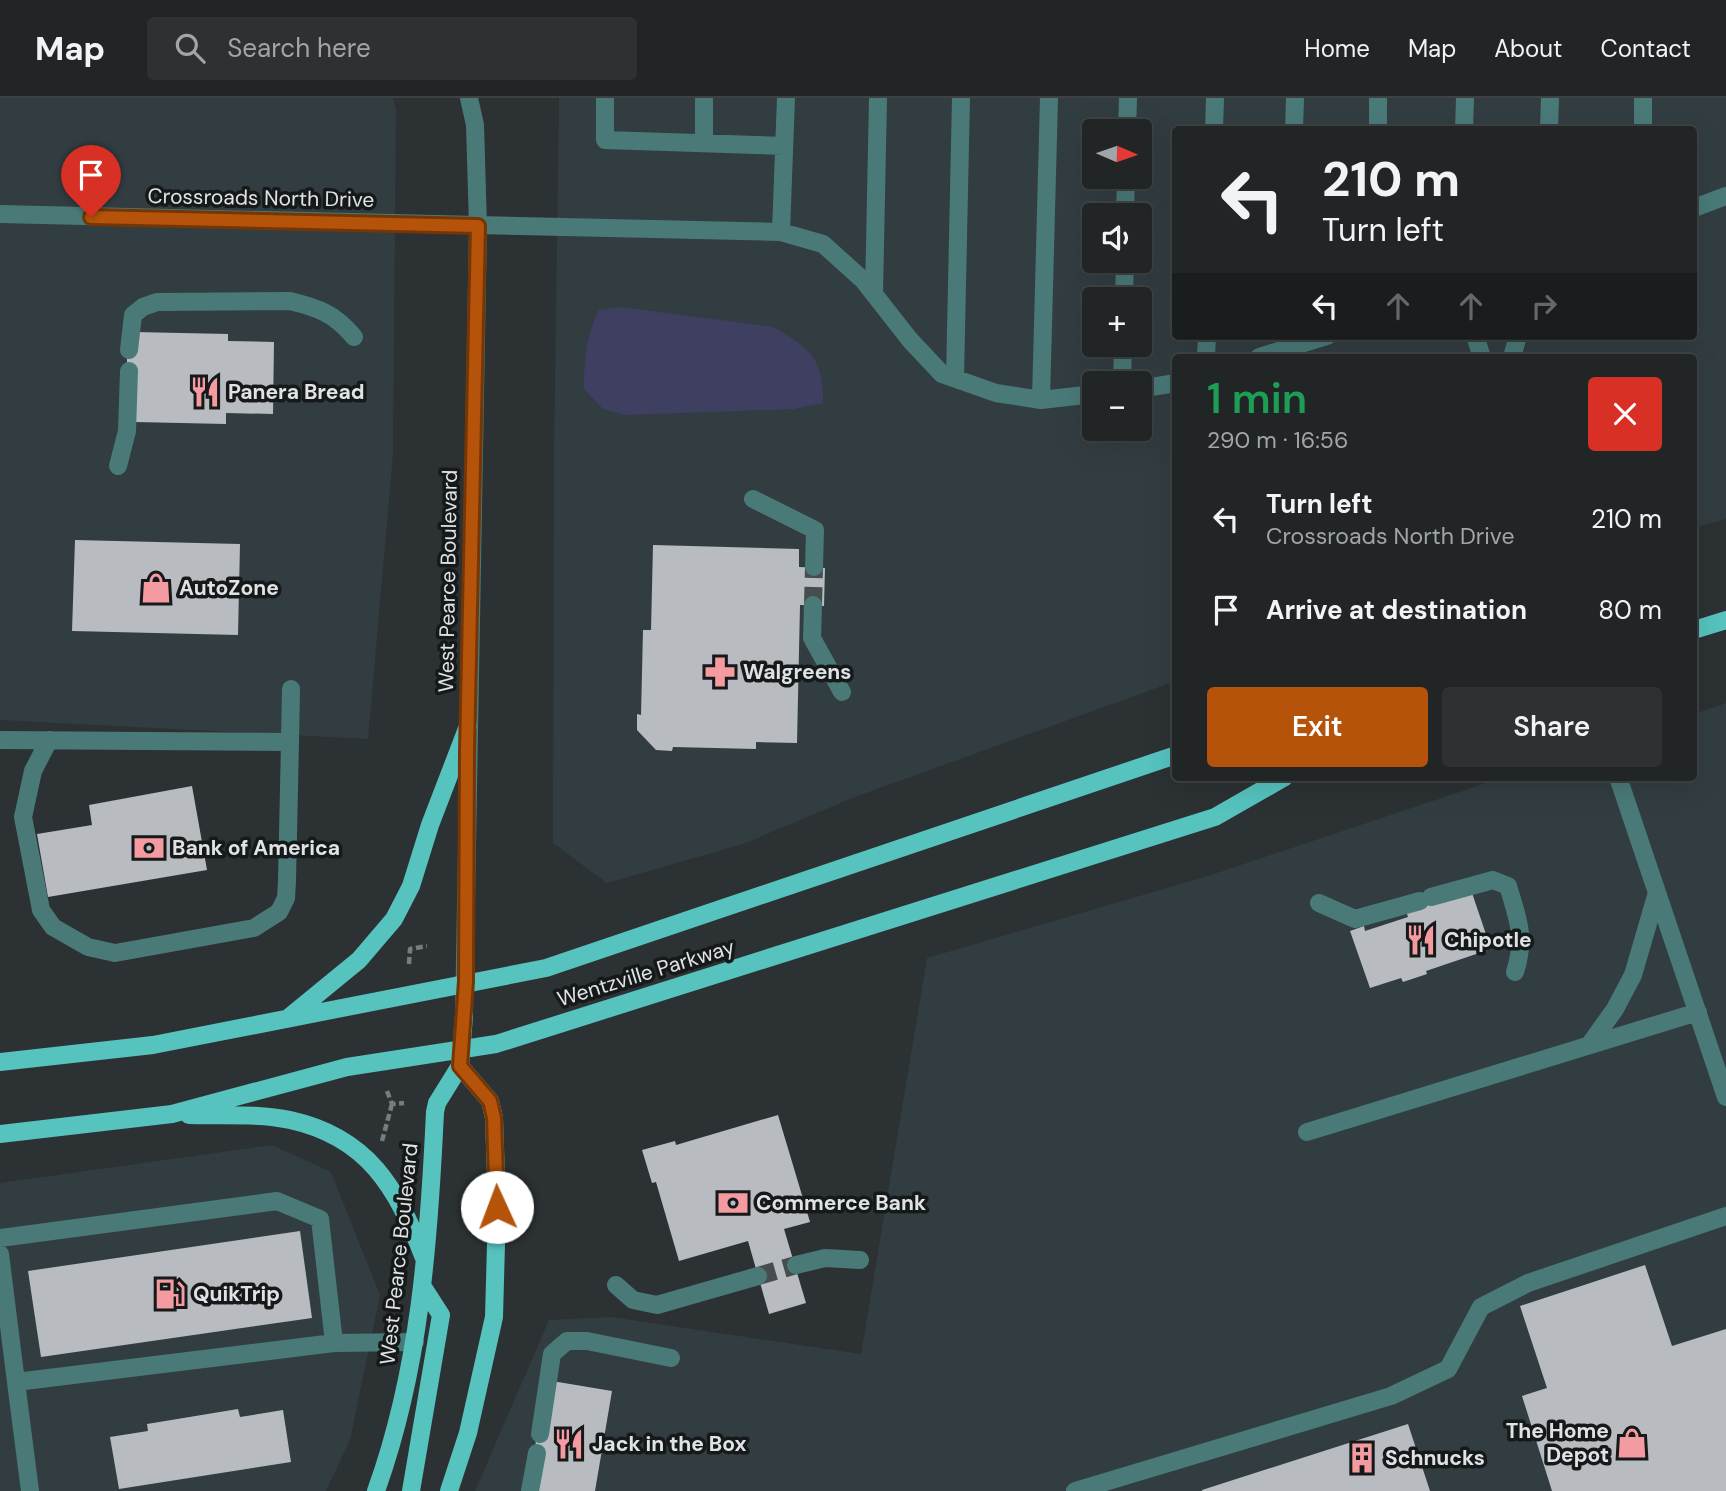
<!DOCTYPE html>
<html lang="en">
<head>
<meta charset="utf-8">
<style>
  :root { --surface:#212526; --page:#2d3132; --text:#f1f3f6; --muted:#a2a5a7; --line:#3e4243; --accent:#b45309 }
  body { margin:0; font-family:"DM Sans",sans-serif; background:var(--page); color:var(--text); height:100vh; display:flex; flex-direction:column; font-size:26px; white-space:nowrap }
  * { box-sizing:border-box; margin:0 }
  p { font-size:23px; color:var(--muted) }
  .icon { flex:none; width:38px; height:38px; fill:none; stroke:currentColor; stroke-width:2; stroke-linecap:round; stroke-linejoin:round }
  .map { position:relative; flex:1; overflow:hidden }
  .sheet { position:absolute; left:1172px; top:256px; width:525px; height:427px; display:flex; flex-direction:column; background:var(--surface); border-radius:7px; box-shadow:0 7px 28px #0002,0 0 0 2px var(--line) }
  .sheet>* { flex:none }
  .banner { position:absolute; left:1172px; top:28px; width:525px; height:214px; border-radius:7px; box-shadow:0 7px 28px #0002,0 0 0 2px var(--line); background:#212526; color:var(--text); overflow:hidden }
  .needle { width:46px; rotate:92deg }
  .controls { position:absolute; left:1082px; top:21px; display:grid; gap:14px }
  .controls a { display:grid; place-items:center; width:70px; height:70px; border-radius:7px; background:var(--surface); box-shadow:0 7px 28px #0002,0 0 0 2px var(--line); font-size:35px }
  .pin { position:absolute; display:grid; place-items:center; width:60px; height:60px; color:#fff; margin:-72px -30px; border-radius:50% 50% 50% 0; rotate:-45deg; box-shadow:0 0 7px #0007 }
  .pin .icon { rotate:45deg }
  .me { position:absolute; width:77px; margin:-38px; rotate:358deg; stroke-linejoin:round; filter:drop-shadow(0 0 5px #0008) }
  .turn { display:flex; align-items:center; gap:24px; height:147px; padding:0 35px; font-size:32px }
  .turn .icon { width:91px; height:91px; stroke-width:2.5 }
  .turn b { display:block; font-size:49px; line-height:60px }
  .lanes { display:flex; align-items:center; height:66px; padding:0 35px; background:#0003; justify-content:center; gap:35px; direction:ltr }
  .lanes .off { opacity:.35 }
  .round { display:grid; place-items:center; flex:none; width:74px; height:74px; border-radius:7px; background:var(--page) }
  .head { display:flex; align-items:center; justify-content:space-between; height:119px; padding:0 35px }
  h1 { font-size:42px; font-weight:600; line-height:52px; color:#1e9e55 }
  .cta { display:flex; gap:14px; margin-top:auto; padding:14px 35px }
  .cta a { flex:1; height:80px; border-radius:7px; background:var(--accent); color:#fff; font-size:28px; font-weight:600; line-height:80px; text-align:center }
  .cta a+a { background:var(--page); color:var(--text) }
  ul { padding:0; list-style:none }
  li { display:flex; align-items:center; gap:21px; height:91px; padding:0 35px }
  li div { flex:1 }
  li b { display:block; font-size:26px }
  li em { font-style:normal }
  header { display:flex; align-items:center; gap:42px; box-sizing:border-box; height:98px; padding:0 35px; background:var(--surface); border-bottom:2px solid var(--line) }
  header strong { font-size:33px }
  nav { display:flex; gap:38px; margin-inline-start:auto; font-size:24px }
  .search { width:490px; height:63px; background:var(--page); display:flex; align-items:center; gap:18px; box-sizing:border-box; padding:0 24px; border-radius:7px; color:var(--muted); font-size:26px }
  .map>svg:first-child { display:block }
</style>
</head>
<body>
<header>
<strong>Map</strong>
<div class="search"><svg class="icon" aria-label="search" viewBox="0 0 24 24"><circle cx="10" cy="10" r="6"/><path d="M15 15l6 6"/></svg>Search here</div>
<nav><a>Home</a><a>Map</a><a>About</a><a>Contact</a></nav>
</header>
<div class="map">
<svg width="1726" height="1393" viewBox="0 0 1726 1393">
  <rect width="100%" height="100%" fill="#2c3133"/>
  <path fill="#323d42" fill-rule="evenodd" d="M0,0H393L396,11L393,356L368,641L0,622Z
    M559,0H1726V421L1694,430V259H1176V583L855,699L743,746L607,785L553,745L554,358ZM1176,32H1694V238H1176ZM1094,33H1139V79H1094ZM1094,117H1139V163H1094ZM1094,201H1139V247H1094ZM1094,285H1139V331H1094Z
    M1726,605V1393H475L549,1222L611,1219L861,1256L927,860L1208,778L1504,679H1694V616Z
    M272,1047L331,1074L380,1197L350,1342L326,1393H0V1085Z"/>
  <path fill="#3f3f61" d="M620,209L773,229C810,250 824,261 823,305L794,311L626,317L603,311L584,291C584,262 586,238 599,212Z"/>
  <path fill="#b8bcc1" d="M135,234L228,236V243L274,244L273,316L226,315V326L135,324L127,273V252Z
    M75,442L240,446L238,537L72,533Z
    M653,447L799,451V469L825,470L824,508L800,507L797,645L756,644V651L673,649L672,653L656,652L637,632V616L641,617L643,532H651Z
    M192,688L207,772L48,799L37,736L92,727L89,707Z
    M1471,792L1491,851L1426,873L1427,876L1403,884L1401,880L1370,890L1350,833L1364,828L1365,833L1408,819L1406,813Z
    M778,1017L810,1124L784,1131L806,1205L769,1216L748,1143L679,1163L656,1084L652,1085L642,1052L675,1043L676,1047Z
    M300,1133L312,1220L41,1259L28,1173Z
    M1645,1167L1672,1248L1726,1231V1393H1552L1522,1298L1547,1290L1520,1208Z
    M552,1283L612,1293L595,1393H534L536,1336Z
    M238,1311L240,1319L283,1312L291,1364L119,1391L110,1339L148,1333L147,1326Z
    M1408,1326L1430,1393H1202V1392Z"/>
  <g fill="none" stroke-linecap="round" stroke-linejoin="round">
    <path stroke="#474c4e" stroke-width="18" stroke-dasharray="18 9" stroke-linecap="butt" d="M813,507L814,469
      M758,1178L796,1167"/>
    <path stroke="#787c7e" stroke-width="4.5" stroke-dasharray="7 3.5" stroke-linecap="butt" d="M409,866L410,851L427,848
      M387,993L392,1006L404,1005
      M382,1043L392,1006"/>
    <path stroke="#4a7a78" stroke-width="18" d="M605,0V42L784,48
      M1214,32L1215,0
      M1294,32L1295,0
      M1378,32V0
      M1464,32L1465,0
      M1549,32L1550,0
      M1643,32V0
      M1127,33L1128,0
      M704,45V0
      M1694,110L1726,98
      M0,116L781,134L823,146L863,182L910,242L942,276L996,295L1041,302L1094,296
      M1125,117L1126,79
      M781,134L786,0
      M874,196L878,0
      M1124,201L1125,163
      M1475,238L1482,259
      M129,252L133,217L143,209L157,204L290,203C319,210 335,216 354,239
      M1206,259L1207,238
      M1259,259L1327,238
      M1512,259L1518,238
      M955,280L961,0
      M1122,285L1123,247
      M1139,291L1176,285
      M1041,302L1049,0
      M118,368L127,333L129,273
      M753,401L815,432L814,469
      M813,507L812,540L842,594
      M0,642L290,644L291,591
      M49,642L33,673L23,719L41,812L53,829L88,849L115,855L254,830L279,814L286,800L287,783L290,644
      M1618,679L1726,999
      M1431,799L1493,782L1508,788C1518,821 1526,840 1515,874
      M1319,805L1355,821L1420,803
      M464,918L478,128L475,27L469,0
      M1590,946L1615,911L1633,877L1656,798
      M1307,1034L1698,914
      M0,1140L277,1103L320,1121L334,1245L415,1244
      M0,1156L16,1284
      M796,1167L825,1160L860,1162
      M616,1187L633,1202L657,1207L758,1178
      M540,1336L552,1256L567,1243H587L671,1260
      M30,1393L16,1284L334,1245
      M530,1393L537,1355
      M1075,1393L1391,1298L1448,1271L1481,1209L1528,1185L1726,1118"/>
    <path stroke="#56c3bf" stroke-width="18" d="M1694,532L1726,522
      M287,921L359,862L394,821L411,788L430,727L468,628
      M0,964L153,947L546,870L1176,657
      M189,1017C221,1018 259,1015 290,1022C368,1039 397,1090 424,1160
      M0,1036L172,1016L347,969L496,946L1215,719L1285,679
      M376,1393C420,1271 429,1143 435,1014L437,1005L460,968L464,918
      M411,1393L441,1217L423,1189
      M449,1393L468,1335L494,1219L497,1109L494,1020L490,1003L460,968"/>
  </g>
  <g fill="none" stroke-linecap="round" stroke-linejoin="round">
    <g stroke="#753606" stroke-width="18">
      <path id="route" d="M91,119L478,128L467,654L466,883L460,968L490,1003L494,1020L497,1109"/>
    </g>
    <use href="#route" stroke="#b45309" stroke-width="12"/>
  </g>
  <defs>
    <g id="restaurant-bare" transform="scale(2.415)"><path d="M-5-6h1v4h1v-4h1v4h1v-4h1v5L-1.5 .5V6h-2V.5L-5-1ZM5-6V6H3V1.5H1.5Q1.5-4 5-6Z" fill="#f49aa1" stroke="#16191a" stroke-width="2.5" paint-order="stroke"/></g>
    <g id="shop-bare" transform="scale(2.415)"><path d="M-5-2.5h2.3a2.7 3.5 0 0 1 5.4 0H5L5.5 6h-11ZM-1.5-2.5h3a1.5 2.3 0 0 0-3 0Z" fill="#f49aa1" stroke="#16191a" stroke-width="2.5" paint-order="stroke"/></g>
    <g id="pharmacy-bare" transform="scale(2.415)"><path d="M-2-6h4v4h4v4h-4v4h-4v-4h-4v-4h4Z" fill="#f49aa1" stroke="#16191a" stroke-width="2.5" paint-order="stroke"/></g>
    <g id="bank-bare" transform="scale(2.415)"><path d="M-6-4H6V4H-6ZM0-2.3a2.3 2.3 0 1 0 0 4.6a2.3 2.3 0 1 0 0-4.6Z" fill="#f49aa1" stroke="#16191a" stroke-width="2.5" paint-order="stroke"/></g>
    <g id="fuel-bare" transform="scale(2.415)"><path d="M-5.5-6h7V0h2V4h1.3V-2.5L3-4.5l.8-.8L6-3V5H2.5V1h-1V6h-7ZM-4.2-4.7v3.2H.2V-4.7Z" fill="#f49aa1" stroke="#16191a" stroke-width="2.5" paint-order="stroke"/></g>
    <g id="building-bare" transform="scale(2.415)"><path d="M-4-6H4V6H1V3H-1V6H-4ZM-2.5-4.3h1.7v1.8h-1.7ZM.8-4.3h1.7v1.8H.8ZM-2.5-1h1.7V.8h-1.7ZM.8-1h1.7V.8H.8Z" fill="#f49aa1" stroke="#16191a" stroke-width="2.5" paint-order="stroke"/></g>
  </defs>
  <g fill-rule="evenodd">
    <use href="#restaurant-bare" x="205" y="294"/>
    <use href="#shop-bare" x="156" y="490"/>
    <use href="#pharmacy-bare" x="720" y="574"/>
    <use href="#bank-bare" x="149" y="750"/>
    <use href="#restaurant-bare" x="1421" y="842"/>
    <use href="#bank-bare" x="733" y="1105"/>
    <use href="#fuel-bare" x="170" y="1196"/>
    <use href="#shop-bare" x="1632" y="1345"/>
    <use href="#restaurant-bare" x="569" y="1346"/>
    <use href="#building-bare" x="1362" y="1360"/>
  </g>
  <g text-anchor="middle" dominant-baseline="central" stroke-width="7" stroke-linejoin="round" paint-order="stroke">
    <g font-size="21" fill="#e0e3e5" stroke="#16191a">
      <text transform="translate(261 100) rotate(1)">Crossroads North Drive</text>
      <text transform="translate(448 483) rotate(-89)">West Pearce Boulevard</text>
      <text transform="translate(646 875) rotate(-17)">Wentzville Parkway</text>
      <text transform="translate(399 1156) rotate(-84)">West Pearce Boulevard</text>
    </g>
    <g font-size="21" font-weight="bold" fill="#e0e3e5" stroke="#16191a" text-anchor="start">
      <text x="228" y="294">Panera Bread</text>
      <text x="179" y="490">AutoZone</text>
      <text x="743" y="574">Walgreens</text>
      <text x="172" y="750">Bank of America</text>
      <text x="1444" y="842">Chipotle</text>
      <text x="756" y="1105">Commerce Bank</text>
      <text x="193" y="1196">QuikTrip</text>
      <text x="1609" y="1333" text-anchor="end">The Home<tspan x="1609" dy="24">Depot</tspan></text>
      <text x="592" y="1346">Jack in the Box</text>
      <text x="1385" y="1360">Schnucks</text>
    </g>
  </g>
</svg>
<div class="controls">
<a><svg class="needle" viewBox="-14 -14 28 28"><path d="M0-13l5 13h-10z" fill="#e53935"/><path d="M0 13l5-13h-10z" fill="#a2a5a7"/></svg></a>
<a><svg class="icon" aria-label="sound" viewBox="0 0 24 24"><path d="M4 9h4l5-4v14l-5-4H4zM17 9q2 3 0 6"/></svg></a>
<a>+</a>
<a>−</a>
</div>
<div class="pin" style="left:91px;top:119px;background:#d93025"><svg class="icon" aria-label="arrive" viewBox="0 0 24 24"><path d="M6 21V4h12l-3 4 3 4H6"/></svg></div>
<svg class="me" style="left:497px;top:1109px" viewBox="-20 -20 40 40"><circle r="19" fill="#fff"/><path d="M0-13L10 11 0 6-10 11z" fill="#b45309"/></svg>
<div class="banner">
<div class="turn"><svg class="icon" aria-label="left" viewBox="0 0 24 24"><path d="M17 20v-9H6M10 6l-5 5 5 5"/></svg><div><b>210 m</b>Turn left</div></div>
<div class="lanes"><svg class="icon" aria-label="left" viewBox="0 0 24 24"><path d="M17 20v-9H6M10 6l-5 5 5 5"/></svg><svg class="icon off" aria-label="ahead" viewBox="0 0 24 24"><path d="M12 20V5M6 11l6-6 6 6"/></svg><svg class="icon off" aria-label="ahead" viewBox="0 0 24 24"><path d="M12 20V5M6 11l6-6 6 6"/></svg><svg class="icon off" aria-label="right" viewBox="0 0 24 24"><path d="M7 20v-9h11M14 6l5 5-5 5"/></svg></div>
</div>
<section class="sheet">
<div class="head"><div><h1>1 min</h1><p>290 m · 16:56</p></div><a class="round" style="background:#d93025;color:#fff"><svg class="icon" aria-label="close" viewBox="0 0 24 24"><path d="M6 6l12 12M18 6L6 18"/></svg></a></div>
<ul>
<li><svg class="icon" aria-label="left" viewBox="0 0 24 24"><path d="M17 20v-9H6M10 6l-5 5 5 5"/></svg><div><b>Turn left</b><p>Crossroads North Drive</p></div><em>210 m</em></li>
<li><svg class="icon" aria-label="arrive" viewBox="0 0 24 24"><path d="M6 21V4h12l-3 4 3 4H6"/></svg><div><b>Arrive at destination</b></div><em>80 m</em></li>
</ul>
<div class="cta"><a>Exit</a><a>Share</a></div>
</section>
</div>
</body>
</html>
